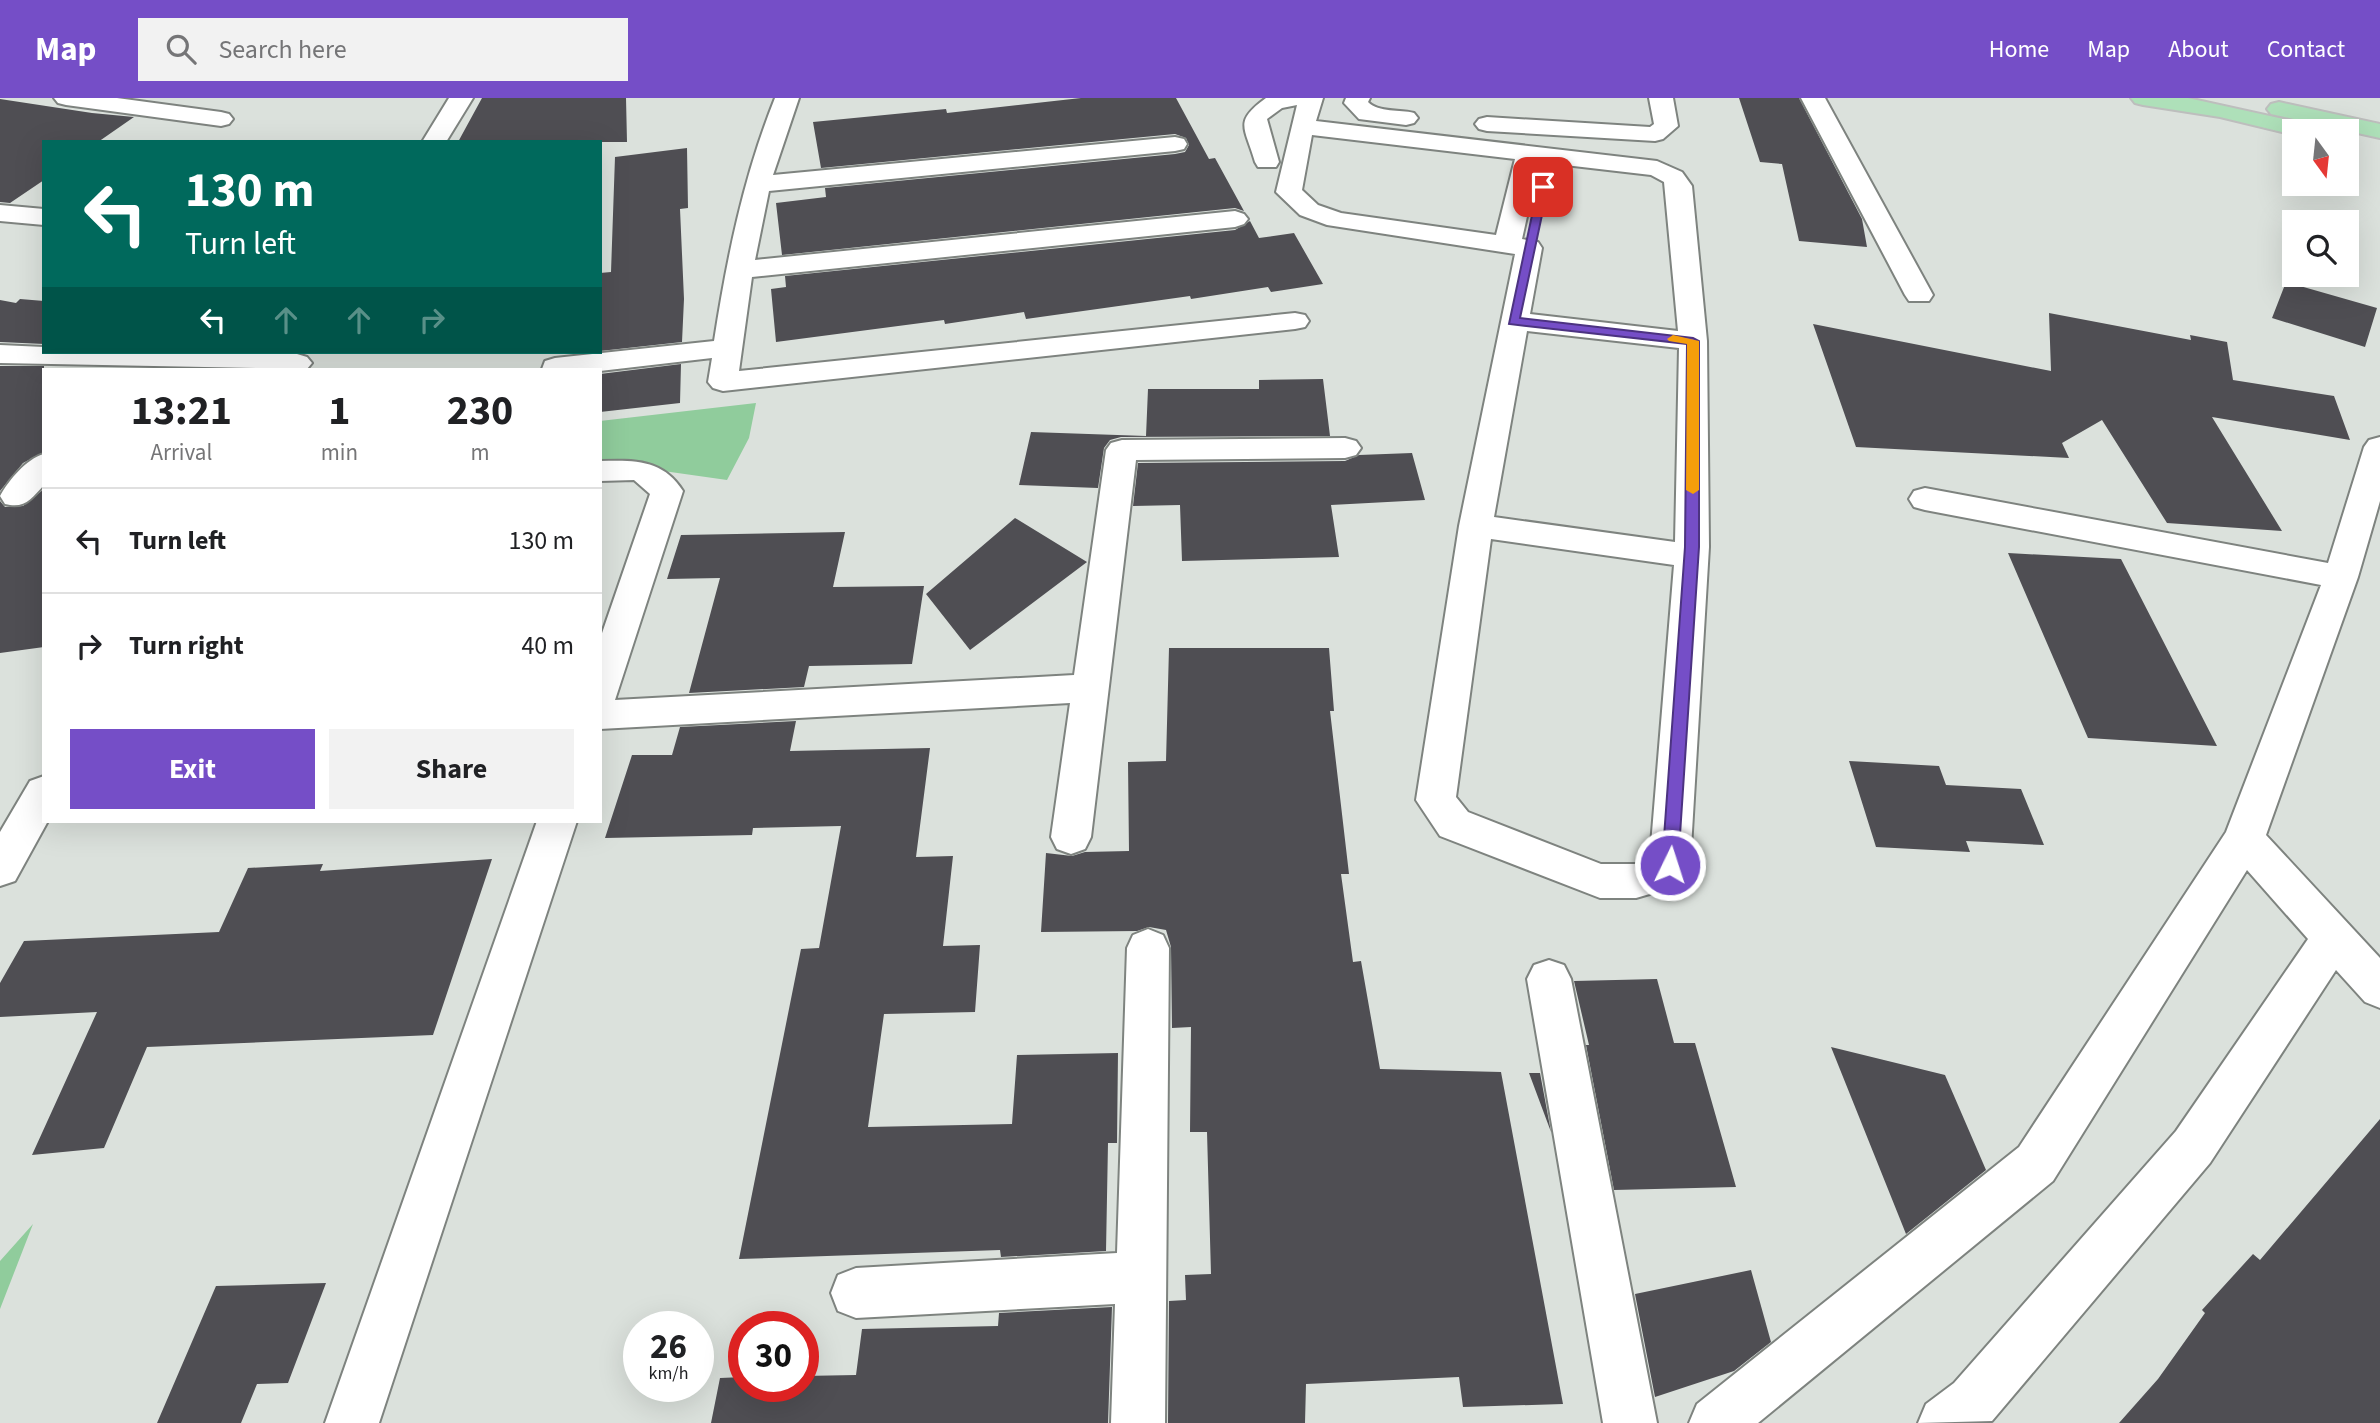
<!DOCTYPE html>
<html lang="en">
<head>
<meta charset="utf-8">
<style>
  :root { --surface:#fff; --page:#f2f2f2; --text:#202124; --muted:#757577; --line:#e0e0e0; --accent:#754ec7 }
  body { margin:0; font-family:"Source Sans 3",sans-serif; background:var(--page); color:var(--text); height:100vh; display:flex; flex-direction:column; font-size:26px; white-space:nowrap }
  * { box-sizing:border-box; margin:0 }
  p { font-size:23px; color:var(--muted) }
  .icon { flex:none; width:38px; height:38px; fill:none; stroke:currentColor; stroke-width:2; stroke-linecap:round; stroke-linejoin:round }
  .map { position:relative; flex:1; overflow:hidden }
  .drawer { position:absolute; left:42px; top:270px; width:560px; height:455px; display:flex; flex-direction:column; background:var(--surface); border-radius:0px; box-shadow:0 7px 28px #0002 }
  .drawer>* { flex:none }
  .hud { position:absolute; left:42px; top:42px; width:560px; height:214px; border-radius:0px; box-shadow:0 7px 28px #0002; background:#00695c; color:#fff; overflow:hidden }
  .needle { width:46px; rotate:165deg }
  .fabs { position:absolute; left:2282px; top:21px; display:grid; gap:14px }
  .fabs a { display:grid; place-items:center; width:77px; height:77px; border-radius:0px; background:var(--surface); box-shadow:0 7px 28px #0002; font-size:35px }
  .speed { position:absolute; left:623px; top:1213px; display:flex; gap:14px; font-size:35px; font-weight:700; text-align:center }
  .speed>* { display:grid; place-content:center; width:91px; height:91px; border-radius:50%; background:var(--surface); box-shadow:0 7px 28px #0002; line-height:1 }
  .speed small { font-size:18px; font-weight:400 }
  .speed .limit { border:10px solid #d22; background:#fff; color:#111 }
  .pin { position:absolute; display:grid; place-items:center; width:60px; height:60px; color:#fff; margin:-30px; border-radius:14px; box-shadow:0 4px 10px #0006 }
  .me { position:absolute; width:77px; margin:-38px; rotate:4deg; stroke-linejoin:round; filter:drop-shadow(0 0 5px #0008) }
  .turn { display:flex; align-items:center; gap:24px; height:147px; padding:0 28px; font-size:32px }
  .turn .icon { width:91px; height:91px; stroke-width:2.5 }
  .turn b { display:block; font-size:49px; line-height:60px }
  .lanes { display:flex; align-items:center; height:66px; padding:0 28px; background:#0003; justify-content:center; gap:35px; direction:ltr }
  .lanes .off { opacity:.35 }
  .eta { display:flex; justify-content:space-evenly; align-items:center; height:119px; text-align:center }
  .eta b { font-size:42px; font-weight:700; line-height:49px }
  .action { display:flex; gap:14px; margin-top:auto; padding:14px 28px }
  .action a { flex:1; height:80px; border-radius:0px; background:var(--accent); color:#fff; font-size:28px; font-weight:700; line-height:80px; text-align:center }
  .action a+a { background:var(--page); color:var(--text) }
  ul { padding:0; list-style:none }
  li { display:flex; align-items:center; gap:21px; height:105px; padding:0 28px; border-top:2px solid var(--line) }
  li div { flex:1 }
  li b { display:block; font-size:26px }
  li em { font-style:normal }
  header { display:flex; align-items:center; gap:42px; box-sizing:border-box; height:98px; padding:0 35px; background:var(--accent); color:#fff }
  header strong { font-size:33px }
  nav { display:flex; gap:38px; margin-inline-start:auto; font-size:24px }
  .search { width:490px; height:63px; background:var(--page); display:flex; align-items:center; gap:18px; box-sizing:border-box; padding:0 24px; border-radius:0px; color:var(--muted); font-size:26px }
  .map>svg:first-child { display:block }
</style>
</head>
<body>
<header>
<strong>Map</strong>
<div class="search"><svg class="icon" aria-label="search" viewBox="0 0 24 24"><circle cx="10" cy="10" r="6"/><path d="M15 15l6 6"/></svg>Search here</div>
<nav><a>Home</a><a>Map</a><a>About</a><a>Contact</a></nav>
</header>
<div class="map">
<svg width="2380" height="1325" viewBox="0 0 2380 1325">
  <rect width="100%" height="100%" fill="#dbe1dc"/>
  <path fill="#90cc9c" d="M756,305L749,340L727,382L600,364V323Z
    M33,1126L0,1211V1163Z"/>
  <path fill="#4f4e53" d="M482,0H626L627,44H458Z
    M1081,0H1176L1209,61L1215,60L1244,113L1235,110L782,157L776,105L826,99L825,90L1175,56L1185,54L1189,47L1186,40L1175,36L821,70L813,24L946,11L947,15Z
    M1739,0H1799L1862,121L1867,149L1799,143L1782,66L1760,64Z
    M0,1L92,15L134,19L98,44H44V82L10,105L0,104Z
    M687,50L688,110L680,111L684,201L682,244L600,253V175L611,174L615,59Z
    M1250,123L1259,140L1294,135L1323,186L1271,194L1268,189L1191,201L1190,198L1026,221L1024,214L945,226L944,222L776,244L771,191L786,189L785,178L1235,132Z
    M2286,184L2377,210L2365,249L2272,220Z
    M20,201L44,203V246L0,244V202L16,205Z
    M2049,215L2191,242L2190,237L2227,244L2233,282L2334,298L2350,342L2212,319L2282,433L2167,425L2102,322L2062,345L2069,360L1856,349L1813,226L2051,273Z
    M681,266L680,305L600,314V276Z
    M0,268H44V354L23,365L0,393Z
    M1323,281L1330,338L1121,339L1110,342L1104,350L1098,390L1019,387L1031,334L1146,338L1148,291H1259V282Z
    M1412,355L1425,402L1331,407L1339,459L1182,463L1180,407L1133,408L1138,365L1345,363L1359,357Z
    M44,391V549L0,555V403L5,409L23,408Z
    M1015,420L1087,464L970,552L926,496Z
    M845,434L833,489L924,488L912,566L809,568L804,589L689,595L720,480L667,481L681,437Z
    M2008,455L2121,461L2217,648L2088,640Z
    M1169,550H1329L1334,613H1330L1349,776H1341L1353,864L1361,863L1380,971L1501,974L1563,1306L1463,1309L1459,1279L1306,1286L1305,1325H1168L1169,1203L1186,1202L1185,1177L1211,1176L1207,1034H1190L1191,929L1172,930L1171,849L1166,832L1149,829L1137,833L1041,834L1046,755L1072,758L1085,754L1129,753L1128,664L1166,663Z
    M796,623L790,653L930,650L916,759L953,758L943,848L980,847L975,914L884,916L868,1029L1012,1026L1017,957L1118,955L1117,1045H1108L1106,1153L1001,1159L1000,1152L739,1161L801,851L819,850L841,728L753,730L752,737L605,740L632,657H672L680,629Z
    M1849,663L1939,668L1946,687L2021,691L2044,747L1966,743L1970,754L1876,749Z
    M492,761L433,937L147,949L104,1050L32,1057L97,914L0,919V885L24,843L219,834L248,770L323,766L320,773Z
    M1657,881L1674,945H1695L1736,1089L1614,1092L1586,947H1589L1574,883Z
    M1831,949L1945,977L1986,1072L1906,1136Z
    M1529,975H1540L1551,1034Z
    M2380,1021V1325H2119L2158,1281L2205,1215L2202,1212L2253,1156L2260,1162Z
    M1751,1172L1771,1244L1734,1273L1655,1299L1635,1196Z
    M326,1185L288,1285L257,1286L241,1325H157L216,1188Z
    M1112,1209L1108,1325H711L720,1280L744,1279V1288H803V1278L856,1277L862,1231L998,1228L999,1215Z"/>
  <g fill="none" stroke-linecap="round" stroke-linejoin="round">
    <g stroke="#7e837f" stroke-width="4">
      <path id="minor" d="M54,0H117L221,14L229,16L233,21L229,26L221,28L66,7L58,5Z
        M449,0H473L446,44H422Z
        M775,0H799L773,77L1175,39L1184,41L1187,46L1184,51L1175,53L769,93L755,162L1235,113L1244,116L1248,121L1244,126L1235,129L752,179L739,273L1295,215L1305,217L1309,223L1305,229L1295,231L723,293L713,290L708,284L712,260L600,273L542,271L545,263L555,260L714,243C727,160 743,80 775,0Z
        M1266,0H1323L1316,23L1657,63L1682,74L1692,88L1707,243L1709,449L1690,767L1684,779L1670,790L1636,800H1600L1440,738L1416,702L1459,428L1515,156L1327,127L1300,117L1276,94L1297,7L1282,10L1267,21L1279,64L1276,69H1258L1255,64C1245,29 1233,24 1266,0ZM1312,37L1515,61L1496,137L1341,115L1318,107L1302,92ZM1539,64L1651,77L1664,84L1678,233L1530,216L1542,150L1538,144L1522,141ZM1527,233L1679,250L1675,444L1494,419ZM1491,441L1674,467L1650,759L1636,766H1601L1468,714L1456,699Z
        M1346,0H1370L1368,4C1379,15 1400,11 1414,15L1418,20L1414,25L1406,27L1359,21L1344,5Z
        M1649,0H1673L1678,28L1663,41L1655,43L1487,33L1479,31L1475,26L1479,21L1487,19L1650,29L1654,26Z
        M1801,0H1825L1933,197L1929,203H1909L1905,197Z
        M0,107L44,111V127L0,123Z
        M0,247L44,249V254L297,256L307,259L312,265L307,271L0,265Z
        M2380,339V403L2358,479L2266,737L2380,860V910L2365,904L2336,872L2210,1065L1992,1323L1918,1325L1926,1306L1954,1285L2176,1033L2308,841L2247,772L2053,1083L1758,1325H1689L1697,1306L2019,1049L2226,734L2321,487L1925,412L1914,409L1909,401L1914,393L1925,390L2328,465L2364,349L2369,342Z
        M1345,340L1356,343L1361,350L1356,357L1345,360L1136,362L1091,739L1085,751L1071,756L1057,751L1051,739L1070,605L600,631V541L650,396L634,382L600,383V363C634,362 663,361 683,393L615,602L1074,577L1106,352L1111,345L1122,342Z
        M44,356V387C31,401 25,411 5,406L0,398C9,382 26,361 44,356Z
        M44,678V723H48L15,783L0,788V734L30,683Z
        M537,723H577L379,1325H325Z
        M1148,831L1163,837L1169,850L1165,1325H1111L1115,1206L856,1220L838,1213L831,1195L838,1177L856,1170L1117,1155L1127,850L1133,837Z
        M1549,862L1564,867L1571,881L1657,1325H1603L1527,881L1534,867Z"/>
    </g>
    <g stroke="#bdbebd" stroke-width="4">
      <path id="major" d="M2131,0H2188L2315,28L2319,33H2294V37L2220,19L2143,7L2135,5Z
        M2279,4L2380,26V40L2271,16L2267,11L2271,6Z"/>
    </g>
    <use href="#minor" fill="#fff" fill-rule="evenodd"/>
    <use href="#major" fill="#aee0b9" fill-rule="evenodd"/>
  </g>
  <path fill="#754ec7" stroke="#4c3381" stroke-width="2" d="M1543,86L1548,89L1520,220L1693,240L1699,243V449L1678,767L1670,774L1662,767L1685,449L1687,246L1509,226L1538,89Z"/>
  <path fill="#f59e0b" d="M1673,237L1699,243V392L1693,396L1686,392L1687,246L1669,243L1667,241Z"/>
</svg>
<div class="fabs">
<a><svg class="needle" viewBox="-14 -14 28 28"><path d="M0-13l5 13h-10z" fill="#e53935"/><path d="M0 13l5-13h-10z" fill="#757577"/></svg></a>
<a><svg class="icon" aria-label="search" viewBox="0 0 24 24"><circle cx="10" cy="10" r="6"/><path d="M15 15l6 6"/></svg></a>
</div>
<div class="speed"><div>26<small>km/h</small></div><div class="limit">30</div></div>
<div class="pin" style="left:1543px;top:89px;background:#d93025"><svg class="icon" aria-label="arrive" viewBox="0 0 24 24"><path d="M6 21V4h12l-3 4 3 4H6"/></svg></div>
<svg class="me" style="left:1670px;top:767px" viewBox="-20 -20 40 40"><circle r="17" fill="#754ec7" stroke="#fff" stroke-width="3"/><path d="M0-11L8 9 0 5-8 9z" fill="#fff"/></svg>
<div class="hud">
<div class="turn"><svg class="icon" aria-label="left" viewBox="0 0 24 24"><path d="M17 20v-9H6M10 6l-5 5 5 5"/></svg><div><b>130 m</b>Turn left</div></div>
<div class="lanes"><svg class="icon" aria-label="left" viewBox="0 0 24 24"><path d="M17 20v-9H6M10 6l-5 5 5 5"/></svg><svg class="icon off" aria-label="ahead" viewBox="0 0 24 24"><path d="M12 20V5M6 11l6-6 6 6"/></svg><svg class="icon off" aria-label="ahead" viewBox="0 0 24 24"><path d="M12 20V5M6 11l6-6 6 6"/></svg><svg class="icon off" aria-label="right" viewBox="0 0 24 24"><path d="M7 20v-9h11M14 6l5 5-5 5"/></svg></div>
</div>
<section class="drawer">
<div class="eta">
<div><b>13:21</b><p>Arrival</p></div>
<div><b>1</b><p>min</p></div>
<div><b>230</b><p>m</p></div>
</div>
<ul>
<li><svg class="icon" aria-label="left" viewBox="0 0 24 24"><path d="M17 20v-9H6M10 6l-5 5 5 5"/></svg><div><b>Turn left</b></div><em>130 m</em></li>
<li><svg class="icon" aria-label="right" viewBox="0 0 24 24"><path d="M7 20v-9h11M14 6l5 5-5 5"/></svg><div><b>Turn right</b></div><em>40 m</em></li>
</ul>
<div class="action"><a>Exit</a><a>Share</a></div>
</section>
</div>
</body>
</html>
